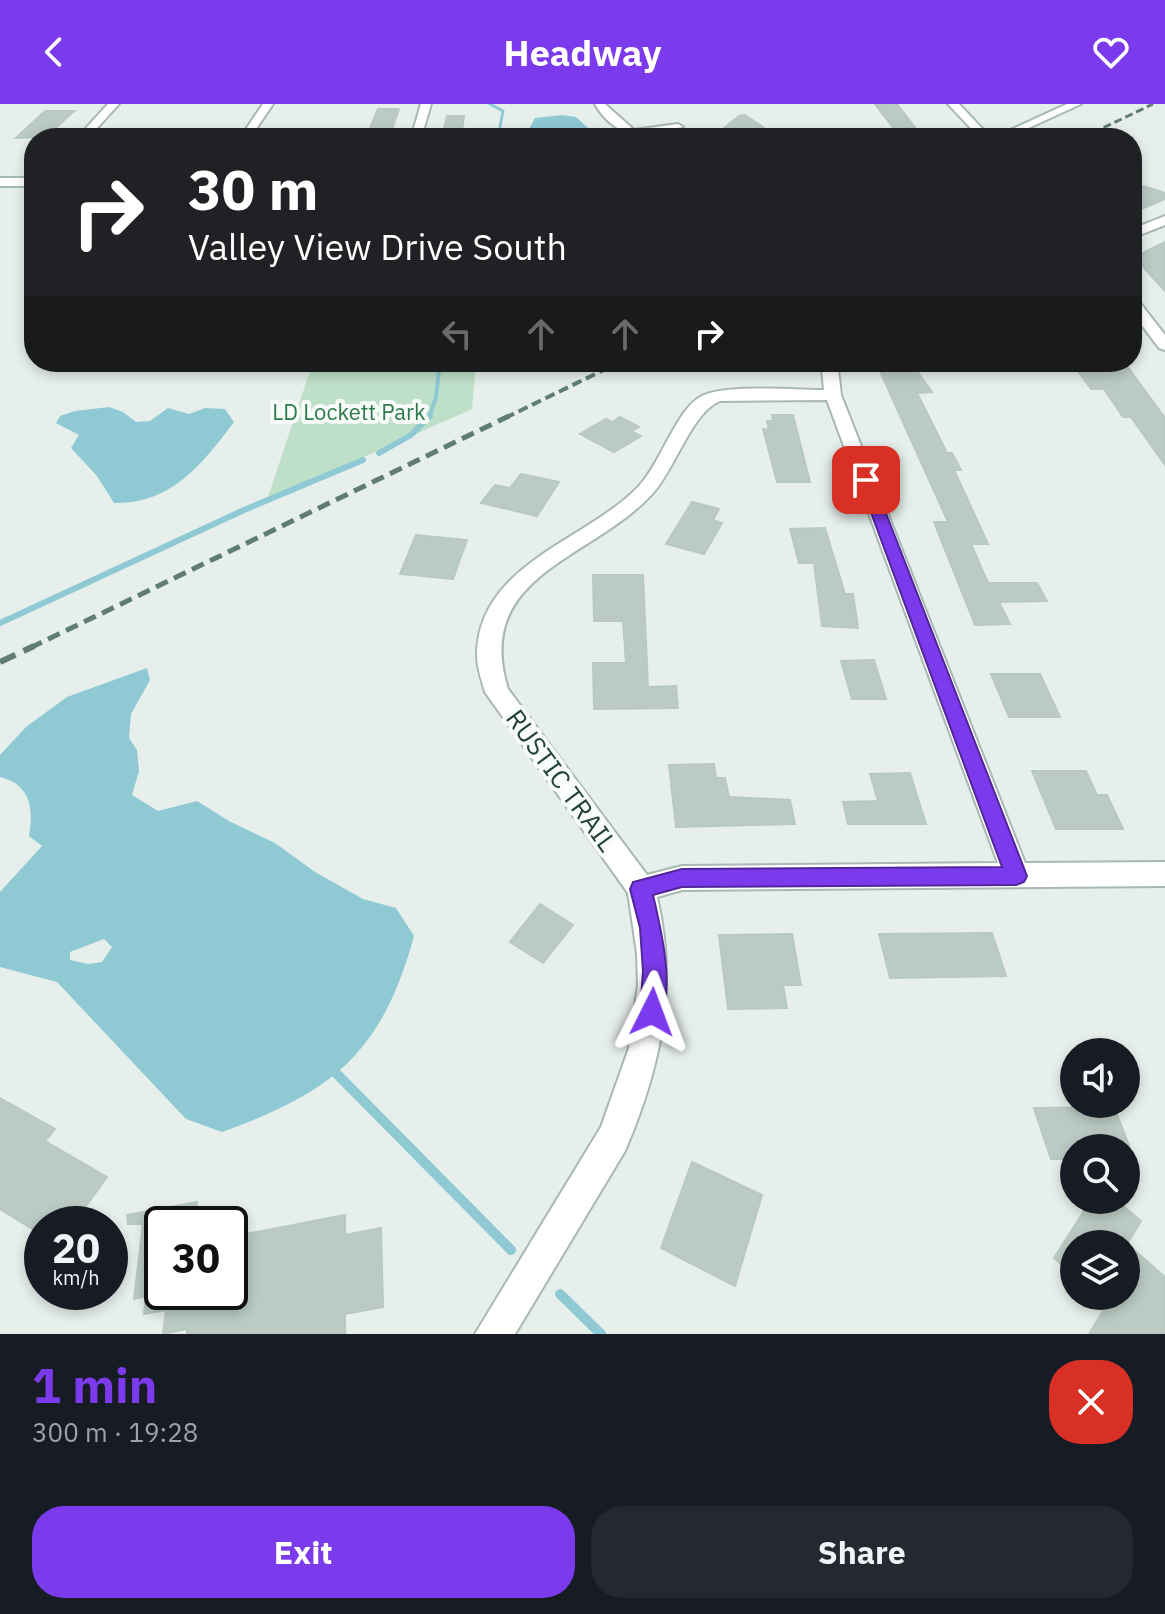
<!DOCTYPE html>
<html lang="en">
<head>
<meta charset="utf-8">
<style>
  :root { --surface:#171b24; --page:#242831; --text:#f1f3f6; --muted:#9ea1a6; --accent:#7c3aed }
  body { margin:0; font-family:"IBM Plex Sans",sans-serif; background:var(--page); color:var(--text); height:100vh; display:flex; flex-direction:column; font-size:30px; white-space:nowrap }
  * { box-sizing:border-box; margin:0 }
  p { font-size:26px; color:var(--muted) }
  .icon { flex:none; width:44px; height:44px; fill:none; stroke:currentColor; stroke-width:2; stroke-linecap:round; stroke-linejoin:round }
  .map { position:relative; height:1230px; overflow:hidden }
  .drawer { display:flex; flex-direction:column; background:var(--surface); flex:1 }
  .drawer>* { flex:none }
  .hud { position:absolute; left:24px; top:24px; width:1118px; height:244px; border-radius:32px; box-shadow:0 4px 12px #0003; background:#202124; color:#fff; overflow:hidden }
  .fabs { position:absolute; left:1060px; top:934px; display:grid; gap:16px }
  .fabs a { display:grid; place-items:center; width:80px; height:80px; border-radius:50%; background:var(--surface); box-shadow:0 4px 12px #0003; font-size:40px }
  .speed { position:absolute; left:24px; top:1102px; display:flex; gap:16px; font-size:40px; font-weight:700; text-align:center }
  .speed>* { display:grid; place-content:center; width:104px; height:104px; border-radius:50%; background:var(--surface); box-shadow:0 4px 12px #0003; line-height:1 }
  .speed small { font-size:20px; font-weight:400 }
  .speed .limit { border:4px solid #111; border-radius:12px; background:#fff; color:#111 }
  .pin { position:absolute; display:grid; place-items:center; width:68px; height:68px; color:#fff; margin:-34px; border-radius:16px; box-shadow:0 4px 12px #0006 }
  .me { position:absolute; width:88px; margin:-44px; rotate:3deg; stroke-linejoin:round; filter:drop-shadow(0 0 6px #0008) }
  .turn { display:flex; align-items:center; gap:28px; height:168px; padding:0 32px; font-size:36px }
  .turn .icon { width:104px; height:104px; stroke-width:2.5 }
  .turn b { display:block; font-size:56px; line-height:68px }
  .lanes { display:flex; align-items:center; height:76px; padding:0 32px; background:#0003; justify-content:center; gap:40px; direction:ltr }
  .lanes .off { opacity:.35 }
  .round { display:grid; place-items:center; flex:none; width:84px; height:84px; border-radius:32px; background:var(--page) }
  .summary { display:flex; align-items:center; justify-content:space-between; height:136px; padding:0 32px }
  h1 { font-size:48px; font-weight:800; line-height:60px; color:var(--accent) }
  .primary-button { display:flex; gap:16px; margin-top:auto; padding:16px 32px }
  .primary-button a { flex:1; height:92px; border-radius:32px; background:var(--accent); color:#fff; font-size:32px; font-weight:800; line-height:92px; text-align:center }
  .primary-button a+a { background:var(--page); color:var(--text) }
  header { display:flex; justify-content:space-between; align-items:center; height:104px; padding:0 32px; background:var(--accent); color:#fff; font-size:36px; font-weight:800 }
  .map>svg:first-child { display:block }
</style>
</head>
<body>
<header><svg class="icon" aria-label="back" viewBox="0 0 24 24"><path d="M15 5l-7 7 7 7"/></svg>Headway<svg class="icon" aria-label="heart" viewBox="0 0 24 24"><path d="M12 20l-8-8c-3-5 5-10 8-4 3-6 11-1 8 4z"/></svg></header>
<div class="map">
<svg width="1165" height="1230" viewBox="0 0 1165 1230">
  <rect width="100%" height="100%" fill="#e6efeb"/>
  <path fill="#bfe0c8" d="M313,258H476L472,305L267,396Z"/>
  <path fill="#8ec9d4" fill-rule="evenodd" d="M562,11L576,13L599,34H524L535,14Z
    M109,303L123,308L136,318L150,317L168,304L189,310L205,304L225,305L234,318C202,360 172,400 114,399L97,372L71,344L79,331L56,319L60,312L75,307Z
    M147,564L150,576L131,610L129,634L137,646L139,667L132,691L158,707L197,697L229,717L275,739L315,768L363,795L396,804L414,832C382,949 333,988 222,1028L186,1015L57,878L0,863V788L42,742L29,732C34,704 30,680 0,673V651L26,623L67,593ZM104,835L112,843L102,858L88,860L70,856V848Z"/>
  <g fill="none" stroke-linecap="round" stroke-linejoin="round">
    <path stroke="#8ec9d4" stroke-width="3" d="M490,0L503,7L498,34"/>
    <path stroke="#8ec9d4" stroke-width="4" d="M429,314L436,293L440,258"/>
    <path stroke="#8ec9d4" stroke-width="6" d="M379,349L411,331L430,312
      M0,519L244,406L363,356"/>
    <path stroke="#8ec9d4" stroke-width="10" d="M331,964L511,1146
      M560,1190L601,1230"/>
  </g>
  <path fill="#bbcac4" stroke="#b8c9c2" stroke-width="2" d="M875,0H897L923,34H901Z
    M378,5H399L389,34H366Z
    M45,7H74L46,33L16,34Z
    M745,11L763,23L751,34H712L739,12Z
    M447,12H464L461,34H442Z
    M1143,82L1165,89V95L1132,109V86Z
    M1165,138V187L1134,153Z
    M1089,258H1124L1165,314V361L1131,313H1123L1104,285H1091L1078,267H1095Z
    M914,263L932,288L917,289L947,349H952L961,366H954L988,440H971L988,479H1037L1047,497L999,498L1010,520L975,521L934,418H948L879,265Z
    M772,311H793L810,378H777L763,325L769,326L767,317H773Z
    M620,313L639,323L631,327L641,332L614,348L580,330L606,315L612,318Z
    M521,370L559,378L537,412L481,399L495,381L510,384Z
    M692,398L719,405L713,416L722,419L704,450L666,440Z
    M825,424L845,490H853L858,524L822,522L814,459H799L790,425Z
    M416,431L467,436L453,475L400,470Z
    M593,471H643L648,583L676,582L678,604L594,605L593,559H626L623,517H594Z
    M874,556L886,595H852L841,557Z
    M991,570H1040L1060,613H1009Z
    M714,660L716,674H725L729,693L790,696L795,720L676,723L669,661Z
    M1032,667H1086L1097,691H1107L1123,725H1056Z
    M910,669L926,720H848L843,698L878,697L870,670Z
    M540,800L573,821L543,859L510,838Z
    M992,829L1006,872L890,874L879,830Z
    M792,830L801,881H783L787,904L728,905L719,831Z
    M0,994L55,1025L45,1037L107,1073L73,1120H42V1131L0,1105Z
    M1114,1003L1130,1044H1074V1055H1051L1034,1004Z
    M692,1058L762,1091L735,1182L661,1144Z
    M1091,1096H1116L1141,1117L1127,1140L1165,1173V1230H1089L1112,1192H1126V1140H1074V1171L1054,1154Z
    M197,1098L195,1120H162V1188H230V1133L345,1111V1131L381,1124L383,1203L345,1210V1230H187V1225L163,1230L166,1206L144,1210L146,1192L134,1195L143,1120H128L127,1111Z"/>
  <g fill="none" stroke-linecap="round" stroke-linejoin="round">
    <g stroke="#a8b8b2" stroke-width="4">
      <path id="street" d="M108,0H119L88,34H77Z
        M263,0H273L250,34H240Z
        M421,0H431L421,34H411Z
        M595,0H605L634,26L678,20L683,23L641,31L643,34C626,34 603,16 595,0Z
        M948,0H959L991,34H980Z
        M1165,112V121L1132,134V125Z
        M1132,194L1137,195L1165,231V246L1159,244L1132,208Z
        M827,258H843L838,265L841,291L1025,759L1165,758V782L682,786L657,793C678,883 661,963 625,1047L515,1230H475L601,1023L629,944L638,881L637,849L628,789L485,588C482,577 477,564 477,552C477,460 587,437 639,382C661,359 677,304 702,292C726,280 795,286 824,286L822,265ZM827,296L998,759L682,762L647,771L508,585C472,470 594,455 653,389C675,365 692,308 720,297Z"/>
    </g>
    <g stroke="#a4bbb3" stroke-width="4">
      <path id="secondary" d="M1067,0H1081L1007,34H993Z
        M0,74H34V82H0Z"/>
    </g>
    <use href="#street" fill="#fff" fill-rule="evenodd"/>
    <use href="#secondary" fill="#fff" fill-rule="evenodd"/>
    <path stroke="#5f7d75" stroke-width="3" stroke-dasharray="8 4" stroke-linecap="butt" d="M1082,34L1153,0"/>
    <path stroke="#5f7d75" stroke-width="4" stroke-dasharray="10 5" stroke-linecap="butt" d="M505,314L620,258"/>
    <path stroke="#5f7d75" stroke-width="5" stroke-dasharray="13 7" stroke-linecap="butt" d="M30,544L509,312"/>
    <path stroke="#5f7d75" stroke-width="6" stroke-dasharray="17 9" stroke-linecap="butt" d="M0,558L34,542"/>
  </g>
  <path fill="#7c3aed" stroke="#51269a" stroke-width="2" d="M866,371L873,376L1027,772L1024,778L1016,781L682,783L653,791C661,825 675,883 660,916L652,920L644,916L640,908L643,867L640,824L630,785L633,778L682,765L1002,763L859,376Z"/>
  <g text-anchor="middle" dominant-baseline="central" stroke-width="8" stroke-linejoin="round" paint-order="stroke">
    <g font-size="22" fill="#2d7a4b" stroke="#f7fbf9">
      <text x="349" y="307">LD Lockett Park</text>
    </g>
    <g font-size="26" fill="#24423a" stroke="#f7fbf9">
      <text transform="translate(562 676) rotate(54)">RUSTIC TRAIL</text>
    </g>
  </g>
</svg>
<div class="fabs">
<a><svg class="icon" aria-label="sound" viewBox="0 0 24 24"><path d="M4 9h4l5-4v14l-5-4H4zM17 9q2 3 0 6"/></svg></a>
<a><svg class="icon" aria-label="search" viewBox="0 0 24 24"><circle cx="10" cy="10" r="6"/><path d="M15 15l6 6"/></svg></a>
<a><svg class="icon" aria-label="layers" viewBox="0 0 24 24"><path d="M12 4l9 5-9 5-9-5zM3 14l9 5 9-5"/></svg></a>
</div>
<div class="speed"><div>20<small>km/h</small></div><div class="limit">30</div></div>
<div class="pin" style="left:866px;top:376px;background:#d93025"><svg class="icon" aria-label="arrive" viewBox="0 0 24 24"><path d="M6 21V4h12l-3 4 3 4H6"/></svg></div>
<svg class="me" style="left:652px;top:908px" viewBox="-20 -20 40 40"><path d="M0-17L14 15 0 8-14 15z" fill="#7c3aed" stroke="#fff" stroke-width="4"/></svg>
<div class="hud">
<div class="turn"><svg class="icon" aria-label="right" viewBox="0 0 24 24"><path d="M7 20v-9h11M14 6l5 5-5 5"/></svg><div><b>30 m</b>Valley View Drive South</div></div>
<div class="lanes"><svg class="icon off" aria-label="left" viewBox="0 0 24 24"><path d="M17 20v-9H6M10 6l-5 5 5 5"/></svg><svg class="icon off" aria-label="ahead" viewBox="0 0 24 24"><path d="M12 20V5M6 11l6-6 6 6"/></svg><svg class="icon off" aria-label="ahead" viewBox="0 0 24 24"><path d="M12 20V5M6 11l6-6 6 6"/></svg><svg class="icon" aria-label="right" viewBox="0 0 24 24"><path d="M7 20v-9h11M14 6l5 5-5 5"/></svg></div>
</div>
</div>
<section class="drawer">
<div class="summary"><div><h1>1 min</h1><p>300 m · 19:28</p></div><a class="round" style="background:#d93025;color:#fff"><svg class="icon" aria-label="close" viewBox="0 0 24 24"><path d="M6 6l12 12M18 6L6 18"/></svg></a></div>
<div class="primary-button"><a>Exit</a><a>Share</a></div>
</section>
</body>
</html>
